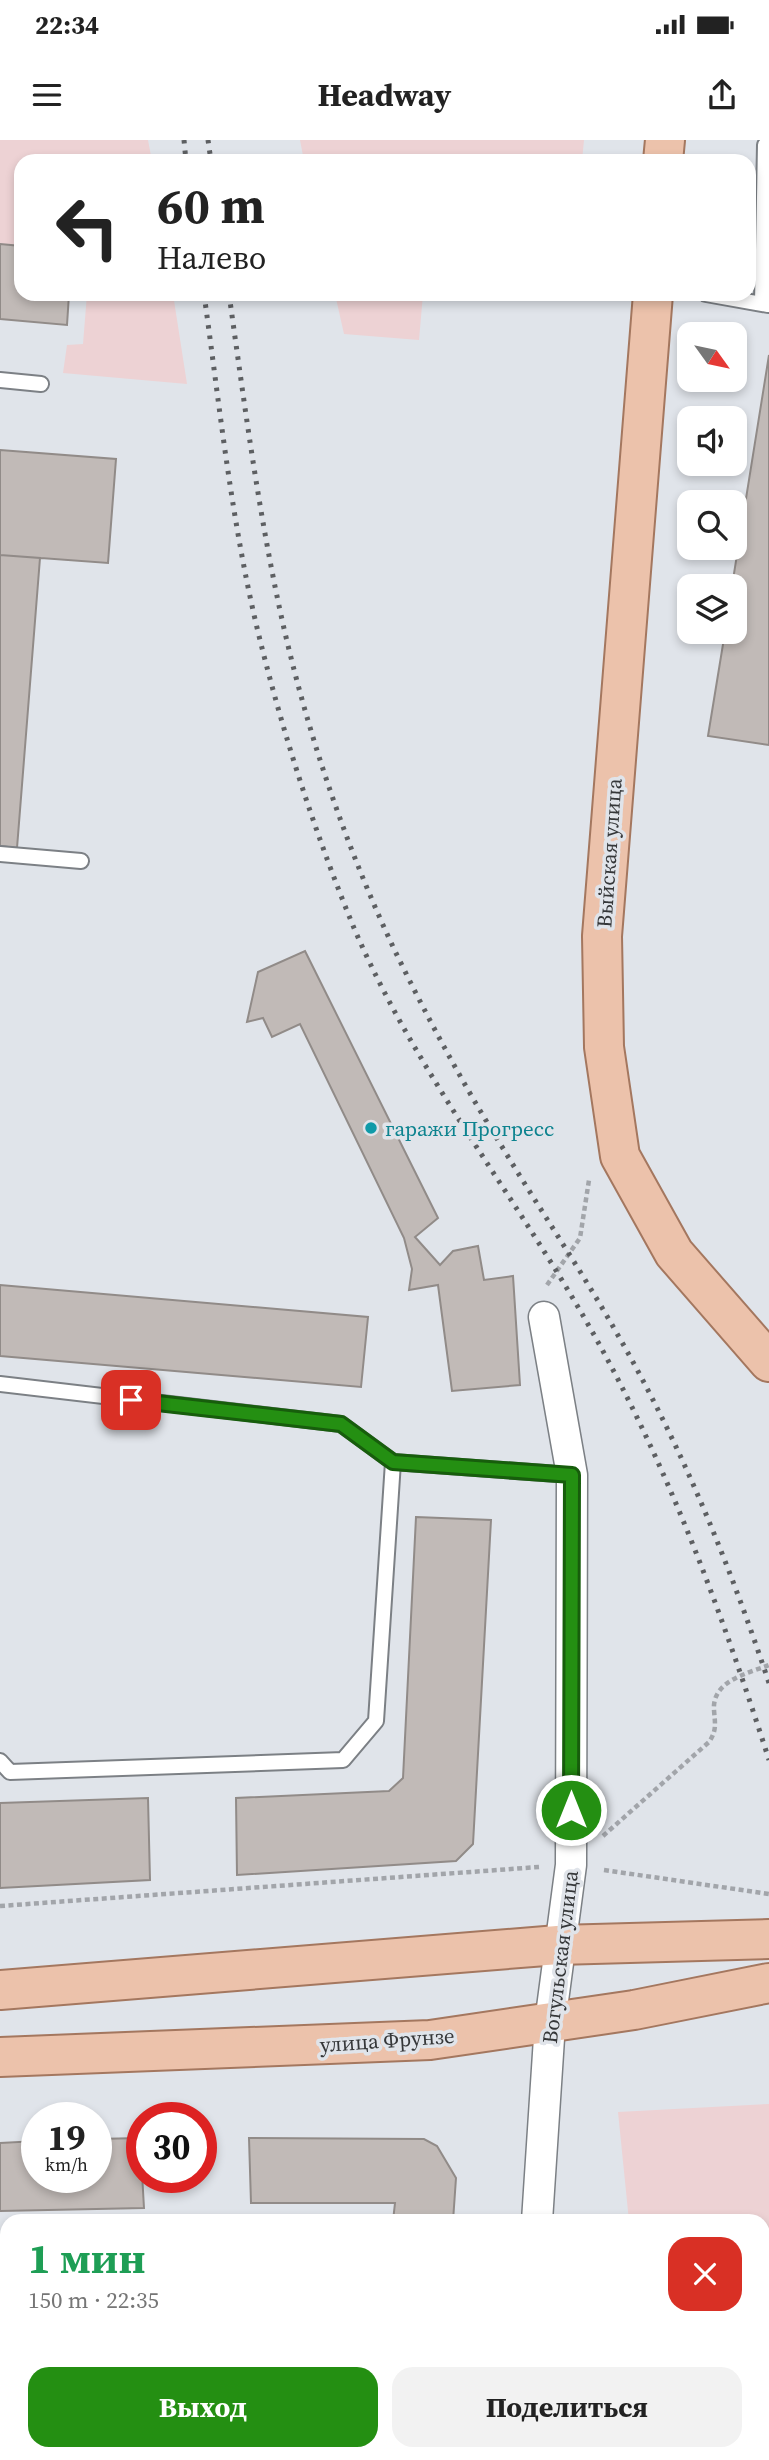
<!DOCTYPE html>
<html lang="ru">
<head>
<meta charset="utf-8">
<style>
  :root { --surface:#fff; --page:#f2f2f2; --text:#222; --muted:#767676; --accent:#248f12 }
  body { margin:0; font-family:"Source Serif 4",serif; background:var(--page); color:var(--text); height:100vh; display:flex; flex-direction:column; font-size:26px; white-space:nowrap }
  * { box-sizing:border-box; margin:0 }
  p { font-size:23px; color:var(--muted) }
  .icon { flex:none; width:38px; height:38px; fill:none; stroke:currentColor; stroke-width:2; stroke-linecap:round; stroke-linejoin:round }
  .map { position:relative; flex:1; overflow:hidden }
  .drawer { position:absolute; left:0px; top:2074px; width:770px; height:247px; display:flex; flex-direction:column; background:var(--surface); border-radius:21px 21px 0 0; box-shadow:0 4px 10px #0003 }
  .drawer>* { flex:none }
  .banner { position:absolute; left:14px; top:14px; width:742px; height:147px; border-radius:21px; box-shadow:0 4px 10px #0003; background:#fff; color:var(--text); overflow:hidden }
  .needle { width:46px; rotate:123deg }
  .controls { position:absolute; left:677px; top:182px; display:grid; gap:14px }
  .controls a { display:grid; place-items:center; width:70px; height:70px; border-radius:14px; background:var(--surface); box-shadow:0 4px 10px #0003; font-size:35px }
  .speed { position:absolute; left:21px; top:1962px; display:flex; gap:14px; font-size:35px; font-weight:700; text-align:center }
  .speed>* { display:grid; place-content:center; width:91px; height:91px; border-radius:50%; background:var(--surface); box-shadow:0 4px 10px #0003; line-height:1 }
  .speed small { font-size:18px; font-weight:400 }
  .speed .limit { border:10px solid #d22; background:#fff; color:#111 }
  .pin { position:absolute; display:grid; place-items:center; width:60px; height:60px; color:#fff; margin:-30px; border-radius:14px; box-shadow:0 4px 10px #0006 }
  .me { position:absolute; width:77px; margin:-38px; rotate:0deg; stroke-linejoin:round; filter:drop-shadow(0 0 5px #0008) }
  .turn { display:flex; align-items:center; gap:24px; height:147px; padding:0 28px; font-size:32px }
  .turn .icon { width:91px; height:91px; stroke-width:2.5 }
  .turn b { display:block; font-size:49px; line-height:60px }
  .round { display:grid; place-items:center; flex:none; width:74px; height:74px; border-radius:21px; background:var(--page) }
  .summary { display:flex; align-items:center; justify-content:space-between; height:119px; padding:0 28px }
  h1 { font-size:42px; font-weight:700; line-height:52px; color:#1e9e55 }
  .action { display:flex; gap:14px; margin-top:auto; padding:14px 28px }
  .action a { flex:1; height:80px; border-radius:21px; background:var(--accent); color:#fff; font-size:28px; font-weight:700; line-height:80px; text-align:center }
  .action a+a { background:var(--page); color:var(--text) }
  .status { display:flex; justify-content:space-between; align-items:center; height:49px; padding:0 35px; background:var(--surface); direction:ltr }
  .status svg { height:19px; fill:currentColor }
  header { display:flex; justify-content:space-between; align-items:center; height:91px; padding:0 28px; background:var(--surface); font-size:32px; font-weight:700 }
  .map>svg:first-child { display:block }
</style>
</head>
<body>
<div class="status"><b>22:34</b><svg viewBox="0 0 49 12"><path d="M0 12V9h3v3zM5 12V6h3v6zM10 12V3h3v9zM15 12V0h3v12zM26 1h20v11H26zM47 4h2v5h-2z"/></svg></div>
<header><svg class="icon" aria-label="menu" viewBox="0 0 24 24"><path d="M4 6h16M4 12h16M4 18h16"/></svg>Headway<svg class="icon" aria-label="share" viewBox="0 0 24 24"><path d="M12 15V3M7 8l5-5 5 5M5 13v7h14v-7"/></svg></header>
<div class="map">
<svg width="769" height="2320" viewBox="0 0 769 2320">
  <rect width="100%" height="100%" fill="#e0e4ea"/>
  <path fill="#edd2d4" d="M0,0H148L152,21H21V109L0,107Z
    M300,0H584L582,21H304Z
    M87,154H173L187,244L63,233L67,205L83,204Z
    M335,154H423L419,200L344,194Z
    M769,1964V2320H587V2314H763V2081H629L618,1972Z"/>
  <path fill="#c1bab7" stroke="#918b88" stroke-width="2" d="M0,104L21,106V154H69L67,185L0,179Z
    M769,215V605L708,596L725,492H735V446H732Z
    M0,310L116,319L108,423L0,415Z
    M0,415L40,418L17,708L0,706Z
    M305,811L438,1078L415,1097L440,1125L453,1111L478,1106L484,1140L513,1136L520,1245L452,1251L438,1145L409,1150L412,1129L404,1098L300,884L272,897L263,878L247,882L258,832Z
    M0,1145L368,1177L361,1247L0,1216Z
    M416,1377L491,1380L473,1704L456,1721L237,1735L236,1658L389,1651L403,1638Z
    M148,1658L150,1740L0,1748V1663Z
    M140,1998L144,2068L0,2071V2003L37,2001V2037H96V1999Z
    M249,1998L424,1999L437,2006L456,2038L453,2081H393L395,2063H251Z
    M763,2135H769V2320H722L723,2314H763Z
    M377,2314H441V2320H377Z
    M580,2314H716L715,2320H579Z"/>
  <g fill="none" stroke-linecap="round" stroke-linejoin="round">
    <g stroke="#7c8085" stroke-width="18">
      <path id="lane" d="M706,154L768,165
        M762,163L765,5
        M0,240L41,244
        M0,714L81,721
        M0,1244L341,1284L393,1322L572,1335
        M0,1621L10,1632L343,1620L376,1581L393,1322"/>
    </g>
    <g stroke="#7c8085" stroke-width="33">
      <path id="street" d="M537,2081L550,1883L571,1725L572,1335L544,1177
        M521,2320V2314"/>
    </g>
    <g stroke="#a4775f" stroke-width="42">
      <path id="primary" d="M663,21L665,0
        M653,154L602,796L604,907L620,1016L674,1113L769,1222
        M0,1850L558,1805L769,1799
        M0,1917L430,1900L634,1870L769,1843"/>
    </g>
    <path stroke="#a2a5aa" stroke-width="4.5" stroke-dasharray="5 3.5" stroke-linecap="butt" d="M547,1145L580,1098L589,1040
      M603,1696L709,1602C717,1590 715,1584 714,1570C712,1541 746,1534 769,1525
      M604,1730L769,1754
      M0,1766L539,1727"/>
    <use href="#lane" stroke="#fff" stroke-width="14"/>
    <use href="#street" stroke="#fff" stroke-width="30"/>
    <use href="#primary" stroke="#ecc2ab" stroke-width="38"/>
    <path stroke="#5d5f62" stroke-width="5" stroke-dasharray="3.5 7" stroke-linecap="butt" d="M184,0L186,21
      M208,0L211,21
      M204,154C220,269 232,387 260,500C284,597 316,696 354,788C415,931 513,1052 589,1186C667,1323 721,1470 769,1620
      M229,154C244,261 258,369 281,475C306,589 345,705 395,811C428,879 464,946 504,1010C542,1073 583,1133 619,1197C682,1307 729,1423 769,1543"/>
  </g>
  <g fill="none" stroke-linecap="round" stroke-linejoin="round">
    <g stroke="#175d0c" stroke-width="18">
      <path id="route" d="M131,1260L341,1284L393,1322L572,1335L571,1670"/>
    </g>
    <use href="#route" stroke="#248f12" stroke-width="12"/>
  </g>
  <circle fill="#0f9aa8" stroke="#e0e4ea" stroke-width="2.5" cx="371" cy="988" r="7"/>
  <g text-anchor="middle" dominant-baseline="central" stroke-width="7" stroke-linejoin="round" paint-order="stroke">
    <g font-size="21" fill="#353739" stroke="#e0e4ea">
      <text transform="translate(609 713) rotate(-86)">Выйская улица</text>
      <text transform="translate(560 1817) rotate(-83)">Вогульская улица</text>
      <text transform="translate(387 1900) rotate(-4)">улица Фрунзе</text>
    </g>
    <g font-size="21" fill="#0d838f" stroke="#e0e4ea" text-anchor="start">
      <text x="385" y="988">гаражи Прогресс</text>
    </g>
  </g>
</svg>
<div class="controls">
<a><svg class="needle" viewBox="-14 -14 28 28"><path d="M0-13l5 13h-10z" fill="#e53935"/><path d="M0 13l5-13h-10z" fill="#767676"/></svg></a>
<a><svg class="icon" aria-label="sound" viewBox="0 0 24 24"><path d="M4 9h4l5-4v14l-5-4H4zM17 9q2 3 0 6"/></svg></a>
<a><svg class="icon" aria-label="search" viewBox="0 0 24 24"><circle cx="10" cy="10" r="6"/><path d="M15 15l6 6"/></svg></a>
<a><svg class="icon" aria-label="layers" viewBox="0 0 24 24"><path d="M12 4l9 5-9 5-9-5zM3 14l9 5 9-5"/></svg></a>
</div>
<div class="speed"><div>19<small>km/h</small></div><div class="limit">30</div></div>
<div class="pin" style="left:131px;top:1260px;background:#d93025"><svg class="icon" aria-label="arrive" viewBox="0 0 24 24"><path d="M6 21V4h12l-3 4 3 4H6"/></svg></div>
<svg class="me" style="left:571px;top:1670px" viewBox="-20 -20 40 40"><circle r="17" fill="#248f12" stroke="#fff" stroke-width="3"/><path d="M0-11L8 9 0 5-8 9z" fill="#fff"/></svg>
<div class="banner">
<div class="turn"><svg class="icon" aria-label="left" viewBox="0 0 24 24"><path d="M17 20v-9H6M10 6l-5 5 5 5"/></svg><div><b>60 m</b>Налево</div></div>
</div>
<section class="drawer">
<div class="summary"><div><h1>1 мин</h1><p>150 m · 22:35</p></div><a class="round" style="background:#d93025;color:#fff"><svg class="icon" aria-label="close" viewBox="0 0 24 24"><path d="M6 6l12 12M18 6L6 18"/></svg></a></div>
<div class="action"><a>Выход</a><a>Поделиться</a></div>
</section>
</div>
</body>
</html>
